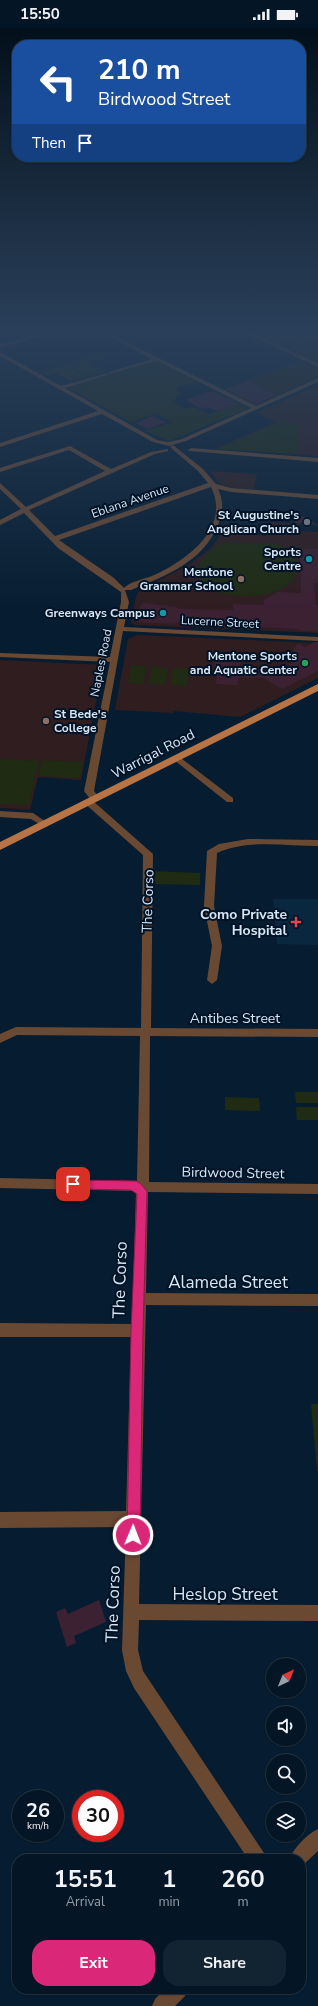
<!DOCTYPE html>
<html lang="en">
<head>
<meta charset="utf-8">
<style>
  :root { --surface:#041625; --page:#122332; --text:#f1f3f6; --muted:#979fa7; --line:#253542; --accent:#db2777 }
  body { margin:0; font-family:"Nunito Sans",sans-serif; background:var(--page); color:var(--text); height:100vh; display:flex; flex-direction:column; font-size:15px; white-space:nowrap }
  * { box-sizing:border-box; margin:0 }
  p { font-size:13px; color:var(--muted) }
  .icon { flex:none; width:22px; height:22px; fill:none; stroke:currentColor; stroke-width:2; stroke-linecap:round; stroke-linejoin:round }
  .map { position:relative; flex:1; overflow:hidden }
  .drawer { position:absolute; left:12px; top:1826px; width:294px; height:140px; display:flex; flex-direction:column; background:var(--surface); border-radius:16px; box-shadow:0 1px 3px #0004,0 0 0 1px var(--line) }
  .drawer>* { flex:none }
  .hud { position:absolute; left:12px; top:12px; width:294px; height:122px; border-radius:16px; box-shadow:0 1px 3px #0004,0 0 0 1px var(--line); background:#1a4fa0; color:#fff; overflow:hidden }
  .needle { width:26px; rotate:43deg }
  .fabs { position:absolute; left:266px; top:1630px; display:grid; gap:8px }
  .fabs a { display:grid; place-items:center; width:40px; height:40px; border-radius:50%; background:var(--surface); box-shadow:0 1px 3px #0004,0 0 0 1px var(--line); font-size:20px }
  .speed { position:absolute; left:12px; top:1762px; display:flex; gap:8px; font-size:20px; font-weight:700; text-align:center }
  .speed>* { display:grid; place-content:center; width:52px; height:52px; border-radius:50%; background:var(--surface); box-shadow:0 1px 3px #0004,0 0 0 1px var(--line); line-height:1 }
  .speed small { font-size:10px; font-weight:400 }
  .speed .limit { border:6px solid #d22; background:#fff; color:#111 }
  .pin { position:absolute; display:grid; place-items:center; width:34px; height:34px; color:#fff; margin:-17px; border-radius:8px; box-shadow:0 2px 6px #0006 }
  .me { position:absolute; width:44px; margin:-22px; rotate:1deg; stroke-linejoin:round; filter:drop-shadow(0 0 3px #0008) }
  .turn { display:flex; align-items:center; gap:14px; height:84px; padding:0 20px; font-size:18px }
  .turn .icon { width:52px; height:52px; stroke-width:2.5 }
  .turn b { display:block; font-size:28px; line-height:34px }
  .then { display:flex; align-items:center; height:38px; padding:0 20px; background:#0003; gap:8px; font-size:15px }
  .eta { display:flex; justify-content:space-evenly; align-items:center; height:68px; text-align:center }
  .eta b { font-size:24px; font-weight:700; line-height:28px }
  .cta { display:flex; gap:8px; margin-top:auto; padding:8px 20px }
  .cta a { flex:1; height:46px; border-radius:16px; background:var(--accent); color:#fff; font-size:16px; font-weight:700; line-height:46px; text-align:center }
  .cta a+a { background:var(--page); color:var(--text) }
  .status { display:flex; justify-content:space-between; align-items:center; height:28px; padding:0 20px; background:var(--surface); direction:ltr }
  .status svg { height:11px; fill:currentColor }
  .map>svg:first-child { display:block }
</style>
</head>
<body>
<div class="status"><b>15:50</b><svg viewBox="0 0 49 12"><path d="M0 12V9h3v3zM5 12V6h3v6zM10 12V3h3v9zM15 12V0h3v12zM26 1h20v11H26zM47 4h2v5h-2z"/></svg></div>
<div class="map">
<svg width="318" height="1978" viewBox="0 0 318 1978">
  <rect width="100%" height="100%" fill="#061d31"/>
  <path fill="#2a2112" d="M252,305H318V334L280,317Z
    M303,333L318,340V349L255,377L223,361Z"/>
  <path fill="#0a2740" d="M273,871H318V917L277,916Z"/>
  <path fill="#2f1d20" d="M318,357V428L219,420V419L276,394L256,385Z
    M210,443L257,446L254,462L222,458Z
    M271,494L300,496L299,503L318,504V605L134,597L131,595L136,568L139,563L190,536L212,519L222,504L266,508Z
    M137,607L318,615V650L240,689L174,683L173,685L115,682L128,611Z
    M0,632L103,637L81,752L38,749L30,782L0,780Z"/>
  <path fill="#1f2b12" d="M98,327L103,329L72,340L88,349L80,351L63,342L78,351L71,353L56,345L47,347L41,344Z
    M154,332L197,354L177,360V363L182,366L176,368L178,369L172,373L180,378L131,394L68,360Z
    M88,335L104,343L89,348L73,340Z
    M229,370L248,380L247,381L169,413L145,403L172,394L157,386L179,378L185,381L193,379L210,386L234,378L223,372Z
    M278,393H284L299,398L298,412L246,409L299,413L298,426L216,421L280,395Z
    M225,514L277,516L286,520L296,532C297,540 296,549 290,555C275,570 232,572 214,562C184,547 203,523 225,514Z
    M131,637L146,638L143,656L128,655Z
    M152,639L168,640L165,657L149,656Z
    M173,640L189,641L187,658L171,657Z
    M0,731L39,733L29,777L0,776Z
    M42,732L83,734L80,750L39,748Z
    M152,843L200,845V857L152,856Z
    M295,1064H318V1075H296Z
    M225,1069L259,1070L260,1083L225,1082Z
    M296,1079H318V1092H297Z
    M311,1376H318V1443H317Z"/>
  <path fill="#3c2133" d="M299,313L316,320L303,325L286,317Z
    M248,353L260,359L277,367L255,375L225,361Z
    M208,364H215L239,376L217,383L210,380L205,381L198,379L185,372Z
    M152,388L166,394L148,401L135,395Z
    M296,488L305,489L318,497L295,495Z
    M300,521H318V555H314L316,577H318V604L298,602V601L200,596L201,593L185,592L174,596L136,594L141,576L144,575L176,579L179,581L233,582V576L264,577V572L278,564L301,565Z
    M315,614H318V643L282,661L264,650L240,649L237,657L216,656L217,644H215L212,625H224V627L240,628V640L262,641L272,644L293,635L294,619H296V617L300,616L305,619Z
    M99,1572L106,1594L74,1608L76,1615L67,1619L56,1584L65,1580L68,1586Z"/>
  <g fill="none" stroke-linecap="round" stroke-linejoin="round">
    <path fill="#6a4933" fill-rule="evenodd" d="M44,305H52L0,320V316Z
      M103,305H108L256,378L318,350V354L186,413L169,418L153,414L102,386L0,419V415L98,383L0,328V324L61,358L108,345V347L65,360L157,412L168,414L182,411L251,380L157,333L109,346V344L152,331Z
      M244,305H251L318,335V339Z
      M173,417L203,441L216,456L231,460L318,467V471L231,464L218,461C224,473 223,485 218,497C203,534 165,548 131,562H125L129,574L124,599L318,609V613L123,603L94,763L100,771L98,773H93L153,826L151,1000L318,1001V1009L150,1008L149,1154L318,1156V1166L148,1164L146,1265L318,1266V1278L146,1277L139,1576L318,1577V1593L139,1592L138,1622L143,1643L268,1831H248L134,1660L126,1643L122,1622L126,1499L0,1500V1484L126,1483L131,1309H0V1295L132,1296L136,1163L0,1160V1150L137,1153L140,1008L17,1007L0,1015V1006L16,999L141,1000L143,827L83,774L85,772H91L84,763L110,634L0,629V625L110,629L121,574V564L58,520L24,485L0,497V492L21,481L0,461V455L26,479L105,443L69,422L0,444V440L70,418L111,441L151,424L168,421V423L155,426L29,482L55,508L208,455L198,443L171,420L170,419ZM211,459C232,501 184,534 152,548C144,551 129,554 124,560L114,550L59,512Z
      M191,420L318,430V434L189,423L188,422Z
      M177,727L233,770V774H227L174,732L173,730Z
      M0,783L33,785L49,796L44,799L31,791L0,789Z
      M248,811L318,812V818C285,818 247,811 217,825L214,878L222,918L217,952L212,956L207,952L212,918L204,878L207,823L219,816Z
      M318,1801V1823L301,1839V1831H289C294,1820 307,1806 318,1801Z
      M165,1961H188L185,1968L175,1978H152L155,1971Z"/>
    <path fill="#b87445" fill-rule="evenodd" d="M318,656V663L0,822V814Z"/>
  </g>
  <linearGradient id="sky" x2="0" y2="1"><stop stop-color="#03101b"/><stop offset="0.52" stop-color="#2a405a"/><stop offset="1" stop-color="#2a405a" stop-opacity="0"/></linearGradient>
  <rect width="318" height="582" fill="url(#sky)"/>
  <path fill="#db2777" stroke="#8e194d" d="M73,1152L136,1153L140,1155L147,1163L143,1303L140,1507L138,1511L133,1513L129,1511L127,1507L131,1303L137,1166L131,1162L73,1161L68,1156Z"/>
  <circle fill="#6b7280" stroke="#001327" stroke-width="1.5" cx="307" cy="494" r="4"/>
  <g fill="#0f9aa8" stroke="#001327" stroke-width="1.5">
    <circle cx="309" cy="531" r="4"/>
    <circle cx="163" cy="585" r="4"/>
  </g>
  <g fill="#8d6e63" stroke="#001327" stroke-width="1.5">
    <circle cx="241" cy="551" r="4"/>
    <circle cx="46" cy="693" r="4"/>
  </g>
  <circle fill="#2e9e5b" stroke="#001327" stroke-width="1.5" cx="305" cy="635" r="4"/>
  <path fill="#e0444e" stroke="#001327" stroke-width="1.5" d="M294 888h4v4h4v4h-4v4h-4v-4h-4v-4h4z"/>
  <g text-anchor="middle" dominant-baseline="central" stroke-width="4" stroke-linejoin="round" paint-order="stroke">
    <g font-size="12" fill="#d8e6f4" stroke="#001327">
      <text transform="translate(130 473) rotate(-19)">Eblana Avenue</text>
      <text transform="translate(220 594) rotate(3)">Lucerne Street</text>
      <text transform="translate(101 635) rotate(-79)">Naples Road</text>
    </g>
    <g font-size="12" font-weight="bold" fill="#d8e6f4" stroke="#001327" text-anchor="end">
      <text x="299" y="487">St Augustine's<tspan x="299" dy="14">Anglican Church</tspan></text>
      <text x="301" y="524">Sports<tspan x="301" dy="14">Centre</tspan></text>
      <text x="233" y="544">Mentone<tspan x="233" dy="14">Grammar School</tspan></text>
      <text x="155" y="585">Greenways Campus</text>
      <text x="297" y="628">Mentone Sports<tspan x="297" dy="14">and Aquatic Center</tspan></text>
      <text x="54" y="686" text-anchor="start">St Bede's<tspan x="54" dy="14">College</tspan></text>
    </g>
    <g font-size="14" fill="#d8e6f4" stroke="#001327">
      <text transform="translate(153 726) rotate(-27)">Warrigal Road</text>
      <text transform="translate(148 873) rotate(-88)">The Corso</text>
      <text x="235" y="990">Antibes Street</text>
      <text transform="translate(233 1145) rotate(1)">Birdwood Street</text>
    </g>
    <g font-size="14" font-weight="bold" fill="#d8e6f4" stroke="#001327" text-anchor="end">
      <text x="287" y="886">Como Private<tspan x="287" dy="16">Hospital</tspan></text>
    </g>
    <g font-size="17" fill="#d8e6f4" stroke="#001327">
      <text transform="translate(120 1252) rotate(-88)">The Corso</text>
      <text x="228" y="1254">Alameda Street</text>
      <text x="225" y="1566">Heslop Street</text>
      <text transform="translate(113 1576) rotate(-88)">The Corso</text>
    </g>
  </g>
</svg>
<div class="fabs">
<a><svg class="needle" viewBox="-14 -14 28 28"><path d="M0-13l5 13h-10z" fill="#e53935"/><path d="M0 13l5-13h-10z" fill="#979fa7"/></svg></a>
<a><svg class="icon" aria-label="sound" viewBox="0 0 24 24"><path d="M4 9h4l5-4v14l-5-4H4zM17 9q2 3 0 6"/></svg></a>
<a><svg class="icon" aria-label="search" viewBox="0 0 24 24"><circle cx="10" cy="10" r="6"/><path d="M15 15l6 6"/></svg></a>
<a><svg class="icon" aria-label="layers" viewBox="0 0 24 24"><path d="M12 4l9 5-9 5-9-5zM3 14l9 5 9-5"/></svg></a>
</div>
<div class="speed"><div>26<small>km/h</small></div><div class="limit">30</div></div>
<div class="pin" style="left:73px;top:1156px;background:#d93025"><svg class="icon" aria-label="arrive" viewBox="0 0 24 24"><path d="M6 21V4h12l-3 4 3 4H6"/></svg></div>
<svg class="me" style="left:133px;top:1507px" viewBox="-20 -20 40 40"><circle r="17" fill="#db2777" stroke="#fff" stroke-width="3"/><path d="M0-11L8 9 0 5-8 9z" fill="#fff"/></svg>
<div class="hud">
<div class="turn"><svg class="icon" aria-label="left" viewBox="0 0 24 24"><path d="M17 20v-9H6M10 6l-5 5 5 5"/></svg><div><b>210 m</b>Birdwood Street</div></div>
<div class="then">Then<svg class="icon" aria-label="arrive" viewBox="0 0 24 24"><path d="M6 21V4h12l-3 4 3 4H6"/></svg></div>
</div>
<section class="drawer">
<div class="eta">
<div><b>15:51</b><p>Arrival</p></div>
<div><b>1</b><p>min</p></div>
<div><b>260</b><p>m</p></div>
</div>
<div class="cta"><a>Exit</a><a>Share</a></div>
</section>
</div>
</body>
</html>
